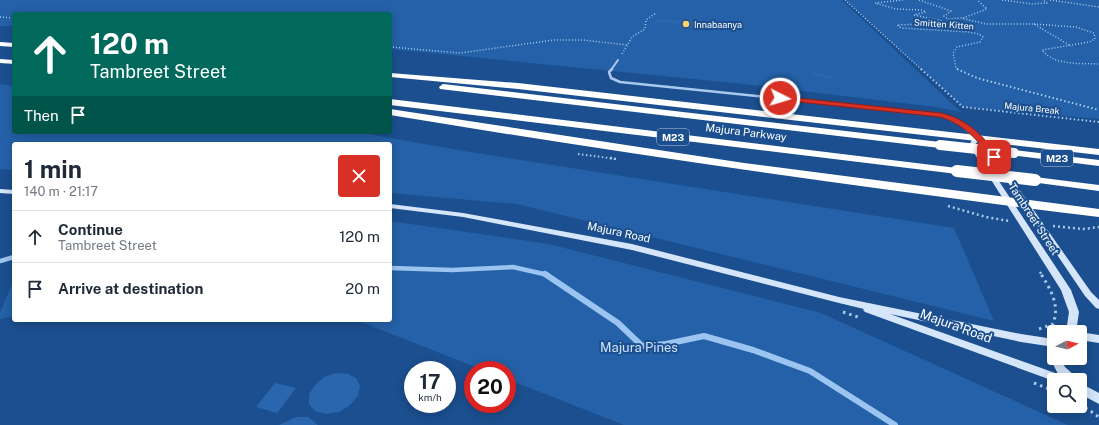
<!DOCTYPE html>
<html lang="en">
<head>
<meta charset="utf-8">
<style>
  :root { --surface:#fff; --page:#f6f6f7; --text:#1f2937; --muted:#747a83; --line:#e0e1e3 }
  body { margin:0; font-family:"Public Sans",sans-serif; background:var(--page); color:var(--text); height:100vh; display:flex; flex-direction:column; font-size:15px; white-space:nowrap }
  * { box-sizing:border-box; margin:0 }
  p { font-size:13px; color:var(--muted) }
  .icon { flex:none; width:22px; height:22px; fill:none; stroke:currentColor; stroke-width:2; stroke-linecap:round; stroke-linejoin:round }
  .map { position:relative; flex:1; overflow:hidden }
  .panel { position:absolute; left:12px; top:142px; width:380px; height:180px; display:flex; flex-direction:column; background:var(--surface); border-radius:4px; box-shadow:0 2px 10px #0003 }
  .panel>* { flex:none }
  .guide { position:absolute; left:12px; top:12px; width:380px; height:122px; border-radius:4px; box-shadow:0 2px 10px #0003; background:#00695c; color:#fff; overflow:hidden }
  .needle { width:26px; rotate:83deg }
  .controls { position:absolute; left:1047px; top:325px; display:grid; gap:8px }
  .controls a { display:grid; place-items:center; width:40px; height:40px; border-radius:4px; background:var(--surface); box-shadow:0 2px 10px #0003; font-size:20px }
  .speed { position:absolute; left:404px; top:361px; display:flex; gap:8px; font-size:20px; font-weight:700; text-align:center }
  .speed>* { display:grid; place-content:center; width:52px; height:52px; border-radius:50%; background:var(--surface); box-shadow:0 2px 10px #0003; line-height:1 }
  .speed small { font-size:10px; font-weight:400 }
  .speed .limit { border:6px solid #d22; background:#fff; color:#111 }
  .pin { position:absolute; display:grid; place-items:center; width:34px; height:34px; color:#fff; margin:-17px; border-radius:8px; box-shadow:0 2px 6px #0006 }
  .me { position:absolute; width:44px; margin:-22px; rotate:95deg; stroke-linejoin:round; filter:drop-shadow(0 0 3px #0008) }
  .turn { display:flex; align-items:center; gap:14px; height:84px; padding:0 12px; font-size:18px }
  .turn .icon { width:52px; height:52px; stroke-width:2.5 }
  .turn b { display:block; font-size:28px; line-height:34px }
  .then { display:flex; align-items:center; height:38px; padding:0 12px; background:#0003; gap:8px; font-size:15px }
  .round { display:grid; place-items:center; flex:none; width:42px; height:42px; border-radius:4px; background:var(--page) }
  .summary { display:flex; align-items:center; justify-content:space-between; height:68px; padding:0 12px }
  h1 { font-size:24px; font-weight:700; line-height:30px }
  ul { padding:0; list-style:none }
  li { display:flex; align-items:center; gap:12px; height:52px; padding:0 12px; border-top:1px solid var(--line) }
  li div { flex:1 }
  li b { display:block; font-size:15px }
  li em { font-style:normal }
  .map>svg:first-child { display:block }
</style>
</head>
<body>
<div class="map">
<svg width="1099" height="425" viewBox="0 0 1099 425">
  <rect width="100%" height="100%" fill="#1b4f8f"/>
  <path fill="#2461a8" d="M0,0H842L961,112L936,107L734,83L390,49V14H14V26H0Z
    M845,0H1099V119L963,107Z
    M0,84L14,86V132H357L464,151L954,228L994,321L517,204L390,193V144H14V170L0,169Z
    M390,221L549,244L821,313L1068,425H624L507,379V370H483L356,320H390Z
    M14,284V316L0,319V313L11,286Z"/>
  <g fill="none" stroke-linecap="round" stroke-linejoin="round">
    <path stroke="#9cc4f0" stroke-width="4.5" d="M0,261L14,257
      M390,268L452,270L513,267L548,275"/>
    <path stroke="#9cc4f0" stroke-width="6" d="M545,274L618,323L642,346L666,344L704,336L753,350L810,371L895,425"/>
  </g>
  <path fill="#2a66ad" d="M657,19H665L697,22L696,26L656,22Z
    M813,72L832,76L831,79L812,76Z
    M336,373L348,374L356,378L360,386L358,396L350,405L339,412L326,414L315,411L309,404V394L315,385L324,377Z
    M275,383L296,388L277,413L256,407Z
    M296,417H308L318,425H279Z"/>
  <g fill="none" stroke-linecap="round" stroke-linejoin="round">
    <path stroke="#a9c9ee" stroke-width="1.5" stroke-dasharray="1 2" stroke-linecap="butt" d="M845,0L922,70
      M903,0L875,3L896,9L922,10L926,12L914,15L943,21V23L897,25L901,28L969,32L979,34L983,37L980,42L957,47L953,53L956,68L959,70
      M919,0L951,11L944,16L948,19L961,18L986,24H1034L1071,46
      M1002,0L1032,4L1047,3L1043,0
      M1050,0L1099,7
      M0,17L14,18
      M963,18L987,9L977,0
      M1034,24L1076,27L1094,33L1095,39L1089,42L1042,50C1054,66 1081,63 1099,64
      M390,47L460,53L554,40H583L627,45
      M622,54L632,37L645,29L646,20L656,13"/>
    <path stroke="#a9c9ee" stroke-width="2" stroke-dasharray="1.5 2.5" stroke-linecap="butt" d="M921,69L963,107L1099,122
      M957,69L977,78L1099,110
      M578,154L616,159"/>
    <path stroke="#a9c9ee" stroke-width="2.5" stroke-dasharray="2 3" stroke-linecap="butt" d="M610,158L616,159
      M948,206L986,217L1009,221
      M1053,226L1083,229L1099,227
      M1040,272L1042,275"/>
    <path stroke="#a9c9ee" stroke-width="3" stroke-dasharray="2.5 4" stroke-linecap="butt" d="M843,312L861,318
      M1039,329L1053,324C1060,305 1051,290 1041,274
      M1034,383L1054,391
      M1080,404L1099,417"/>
    <path stroke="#a9c9ee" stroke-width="2" d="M611,70L618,60"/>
    <path stroke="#a9c9ee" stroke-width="2.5" d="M612,69L609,72L611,78L620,82L941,115L960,124L976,138"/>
    <path fill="#d6e6fa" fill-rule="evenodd" d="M976,136L988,145L1091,292L1099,300V309L1096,308L1085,296L984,147L977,142L975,145L1071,290L1079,312L1076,332H1066L1069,312L1061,290L969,145L974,137Z
      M0,189L14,190V194L0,193Z
      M390,204L463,213L632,244L839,297L1021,334L1054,339V347L1021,342L890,314L1058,374L1050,358L1051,355L1054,354V358H1060L1065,367L1076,377L1077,380H1054V381L865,312L863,310L864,309L839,303L632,250L463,217L390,208Z
      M1080,332L1099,335V343L1080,340Z
      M1080,383L1099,393V404L1080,394Z"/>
    <path fill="#fff" fill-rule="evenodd" d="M0,42L14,43V47L0,46Z
      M0,59L14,60V64L0,63Z
      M390,73L518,83L1099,149V155L518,89L390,77Z
      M443,84L940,142L945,145L940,148L440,89L439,87Z
      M390,99L957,168L962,171L957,174L390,105Z
      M390,109L744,163L1099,209V217C862,188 626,154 390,115Z
      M1014,150L1099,160V166L1010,155L1009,153L1010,151Z
      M1035,177L1099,185V191L1031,182L1029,180Z"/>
    <path stroke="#fff" stroke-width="10" d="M940,145L1014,153"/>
    <path stroke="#fff" stroke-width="12" d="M957,171L1035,180"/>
  </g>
  <path fill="#d93025" stroke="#8d1f18" d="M778,96L941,113C967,119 983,135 998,157L991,159C979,140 962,123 940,117L780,100L778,99Z"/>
  <circle fill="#ffd166" stroke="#1b4f8f" stroke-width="1.5" cx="686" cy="24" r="4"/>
  <g text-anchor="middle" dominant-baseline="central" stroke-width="4" stroke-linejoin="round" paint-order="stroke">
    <g font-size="9" fill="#fff" stroke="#1b4f8f" text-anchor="start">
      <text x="694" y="24">Innabaanya</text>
    </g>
    <g font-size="9" fill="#fff" stroke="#1b4f8f">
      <text transform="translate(944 24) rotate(4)">Smitten Kitten</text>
      <text transform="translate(1032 108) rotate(6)">Majura Break</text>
    </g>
    <g fill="#1b4f8f" stroke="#bbcadd" stroke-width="1">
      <rect x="657" y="129" width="32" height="16" rx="3"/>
      <rect x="1041" y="150" width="32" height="16" rx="3"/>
    </g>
    <g font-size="10" font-weight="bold" fill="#fff">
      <text x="673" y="137">M23</text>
      <text x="1057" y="158">M23</text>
    </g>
    <g font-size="11" fill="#fff" stroke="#1b4f8f">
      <text transform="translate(746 132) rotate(7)">Majura Parkway</text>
      <text transform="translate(1034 219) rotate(57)">Tambreet Street</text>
      <text transform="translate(619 232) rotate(12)">Majura Road</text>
    </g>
    <g font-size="13" fill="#fff" stroke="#1b4f8f">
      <text transform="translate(956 326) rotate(20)">Majura Road</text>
    </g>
    <g font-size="13" fill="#cfe3fa" stroke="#1b4f8f">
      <text x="639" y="347">Majura Pines</text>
    </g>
  </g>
</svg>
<div class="controls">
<a><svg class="needle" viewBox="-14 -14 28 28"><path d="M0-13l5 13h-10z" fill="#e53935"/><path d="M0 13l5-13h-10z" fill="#747a83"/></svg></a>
<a><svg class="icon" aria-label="search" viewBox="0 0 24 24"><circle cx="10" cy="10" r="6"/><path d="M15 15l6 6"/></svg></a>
</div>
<div class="speed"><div>17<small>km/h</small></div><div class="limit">20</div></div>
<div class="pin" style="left:994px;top:157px;background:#d93025"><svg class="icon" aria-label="arrive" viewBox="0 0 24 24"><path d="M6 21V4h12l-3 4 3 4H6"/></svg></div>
<svg class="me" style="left:780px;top:98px" viewBox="-20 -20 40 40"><circle r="17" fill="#d93025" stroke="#fff" stroke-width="3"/><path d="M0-11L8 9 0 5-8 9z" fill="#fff"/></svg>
<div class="guide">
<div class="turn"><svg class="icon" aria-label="ahead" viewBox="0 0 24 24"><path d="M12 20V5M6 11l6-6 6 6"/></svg><div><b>120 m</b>Tambreet Street</div></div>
<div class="then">Then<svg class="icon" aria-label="arrive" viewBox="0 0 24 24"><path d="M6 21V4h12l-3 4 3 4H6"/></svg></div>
</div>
<section class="panel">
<div class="summary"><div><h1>1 min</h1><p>140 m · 21:17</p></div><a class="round" style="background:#d93025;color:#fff"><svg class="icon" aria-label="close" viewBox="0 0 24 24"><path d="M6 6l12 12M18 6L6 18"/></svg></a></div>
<ul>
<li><svg class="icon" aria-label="ahead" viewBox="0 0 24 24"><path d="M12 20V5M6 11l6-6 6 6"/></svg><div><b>Continue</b><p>Tambreet Street</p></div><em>120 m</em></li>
<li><svg class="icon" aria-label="arrive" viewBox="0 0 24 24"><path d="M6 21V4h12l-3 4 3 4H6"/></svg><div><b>Arrive at destination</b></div><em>20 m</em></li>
</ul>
</section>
</div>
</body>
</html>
